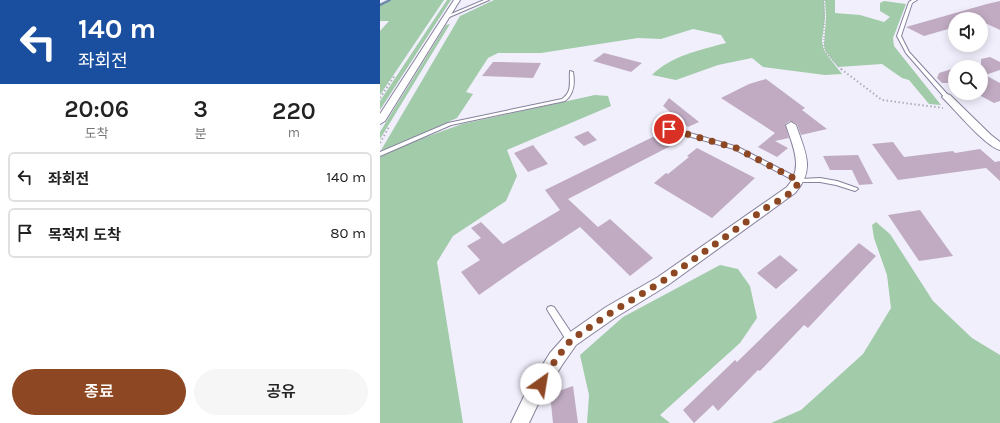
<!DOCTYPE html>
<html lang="ko">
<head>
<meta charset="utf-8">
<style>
  :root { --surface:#fff; --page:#f6f6f6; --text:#222; --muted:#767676; --line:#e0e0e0; --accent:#8e4723 }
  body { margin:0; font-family:Karla,"Noto Sans KR",sans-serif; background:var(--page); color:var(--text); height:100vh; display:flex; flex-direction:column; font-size:15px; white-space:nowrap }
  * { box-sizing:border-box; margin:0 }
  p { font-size:13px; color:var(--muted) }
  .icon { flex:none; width:22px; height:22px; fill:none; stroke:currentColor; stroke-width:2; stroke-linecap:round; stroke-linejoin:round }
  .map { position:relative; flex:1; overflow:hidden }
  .side { display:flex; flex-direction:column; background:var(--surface); width:380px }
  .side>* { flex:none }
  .hud { background:#1a4fa0; color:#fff; overflow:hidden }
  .tools { position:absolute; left:568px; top:12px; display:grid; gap:8px }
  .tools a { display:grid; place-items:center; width:40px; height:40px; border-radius:50%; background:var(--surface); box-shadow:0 2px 10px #0003; font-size:20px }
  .pin { position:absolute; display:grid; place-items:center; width:34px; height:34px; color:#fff; margin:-17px; border:2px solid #fff; border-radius:50%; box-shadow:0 1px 4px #0007 }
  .me { position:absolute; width:44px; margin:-22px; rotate:32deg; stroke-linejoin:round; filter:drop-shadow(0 0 3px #0008) }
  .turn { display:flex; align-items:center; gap:14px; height:84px; padding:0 12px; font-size:18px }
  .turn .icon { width:52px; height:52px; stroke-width:2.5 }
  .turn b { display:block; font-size:28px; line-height:34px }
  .eta { display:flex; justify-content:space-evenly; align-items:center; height:68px; text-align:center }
  .eta b { font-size:24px; font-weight:600; line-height:28px }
  .action { display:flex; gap:8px; margin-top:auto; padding:8px 12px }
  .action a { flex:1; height:46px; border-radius:24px; background:var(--accent); color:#fff; font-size:16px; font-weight:600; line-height:46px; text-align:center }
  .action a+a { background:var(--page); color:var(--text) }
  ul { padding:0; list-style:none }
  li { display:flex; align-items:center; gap:12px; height:50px; margin:0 8px 6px; padding:0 4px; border:2px solid var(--line); border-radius:6px }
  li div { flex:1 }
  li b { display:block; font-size:15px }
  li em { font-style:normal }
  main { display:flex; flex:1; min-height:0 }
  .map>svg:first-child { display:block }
</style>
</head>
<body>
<main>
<section class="side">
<div class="hud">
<div class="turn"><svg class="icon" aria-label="left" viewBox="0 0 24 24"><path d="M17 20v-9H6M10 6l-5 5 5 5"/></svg><div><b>140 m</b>좌회전</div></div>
</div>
<div class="eta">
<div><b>20:06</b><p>도착</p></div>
<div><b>3</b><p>분</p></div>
<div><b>220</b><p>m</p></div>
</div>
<ul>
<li><svg class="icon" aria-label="left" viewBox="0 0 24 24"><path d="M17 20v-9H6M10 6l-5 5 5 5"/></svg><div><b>좌회전</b></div><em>140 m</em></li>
<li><svg class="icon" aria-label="arrive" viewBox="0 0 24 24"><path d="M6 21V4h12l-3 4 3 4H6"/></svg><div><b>목적지 도착</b></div><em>80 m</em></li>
</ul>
<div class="action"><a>종료</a><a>공유</a></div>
</section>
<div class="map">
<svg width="620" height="423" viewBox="0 0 620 423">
  <rect width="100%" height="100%" fill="#f1effc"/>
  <path fill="#a1cba9" d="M12,0H64L0,95V31L9,21H0V5Z
    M67,0H71L0,110V101Z
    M114,0H444L445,17L442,41L444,51L462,74L445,75L383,67L372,58L338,65L296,80L272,75C291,56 320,50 346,43L341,35L313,29L281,39L258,38L161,53H118L108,58L86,92L93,94L77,118L0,152L80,16Z
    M445,0H455V13L480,15L504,22L510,17L500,11V3L504,1L526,4L513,38L514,46L561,105L549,104L529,80L522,78L502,64L458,67L445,51L444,45L446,17Z
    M70,24L0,139V132L66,25Z
    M215,95L228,96L231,106L127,150L137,176L126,201L73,236L57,262L83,423H0V157L35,141L82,124Z
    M496,222L510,234L553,301L592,338L620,355V423H391L421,410L483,354L511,308L507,275L494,238L492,225Z
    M340,265L358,269L370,286L377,318L360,343L280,415L290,423H207L209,395L200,355L243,317Z"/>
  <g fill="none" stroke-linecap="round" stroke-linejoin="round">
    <path stroke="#6f8aac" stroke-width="2.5" d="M0,5L10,0"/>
  </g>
  <path fill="#c0abc2" d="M620,1V30L601,21V19H575V27L544,36L526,27L607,4Z
    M224,53L232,55L262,63L251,72L213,61Z
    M610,57L620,62V70L605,75L620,83V101L614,103L601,96V59Z
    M113,62H120L161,63L153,78L102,76Z
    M575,68V83H562L557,78L559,73Z
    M386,79L425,108L422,110L447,129L421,135L417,124L410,121L405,124L409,138L395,141L408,148L397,157L378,147L395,133L341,98L369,84Z
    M289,98L319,122L308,127L283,106Z
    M208,131L217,140L204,146L194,137Z
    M285,131L302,140L188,199L218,227L230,219L273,258L250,276L200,227L139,267L99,295L81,272L100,260L87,246L101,238L91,228L101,222L123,244L180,210L165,190Z
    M513,142L524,157L573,151L575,153L600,149L615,162L620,161V181L606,168L518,180L492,144Z
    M153,145L168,164L148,172L134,153Z
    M317,148L375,178L332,218L274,183L286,173L288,174L309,157L307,156Z
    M478,155L493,184L479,185L472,170H450L443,156Z
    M540,210L573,256L539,261L508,215Z
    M479,243L496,256L428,328L424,325L380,371L378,370L338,411L333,405L314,423L303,410L355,360L357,362Z
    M400,255L418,270L396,289L377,273Z
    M193,386L198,423H173L170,394Z"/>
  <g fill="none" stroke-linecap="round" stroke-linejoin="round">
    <g stroke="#86819c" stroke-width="2">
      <path id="service" d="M104,0H109L67,18L64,17Z
        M532,0H537L532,3L521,36L529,52L569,96V98H565L526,53L517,36L529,2Z
        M190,71L193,72C195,83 194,94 185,101L71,125L0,156V152L68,123L182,99C193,91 189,82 190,71Z
        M289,127L358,147L420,179L440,178L457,181L477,188L478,189L475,191L456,185L440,182H417L354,149L287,130V129Z
        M171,306L174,307L194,337L195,340L194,343L191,344L188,343L168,311L167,309L168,307Z"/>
    </g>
    <g stroke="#86819c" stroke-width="2">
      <path id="minor" d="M74,0H80L5,121L0,124V114Z
        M567,94L570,95L611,135L620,142V150C605,146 576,111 564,99L562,97L564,95Z
        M411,122L416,125C425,152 436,169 415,193L288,285L236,317L196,345L182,365L159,402L149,423H131L147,390L170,353L186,335L226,307L278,277L407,187C424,168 413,147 406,125Z"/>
    </g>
    <path stroke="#afadb9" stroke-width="1.5" stroke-dasharray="1 2" stroke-linecap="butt" d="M444,0V51L462,70"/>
    <path stroke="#afadb9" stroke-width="2" stroke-dasharray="1.5 2.5" stroke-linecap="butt" d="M461,69L502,100L563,108
      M0,98L15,75
      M0,143L9,127"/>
    <use href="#service" fill="#fff" fill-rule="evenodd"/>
    <use href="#minor" fill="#fff" fill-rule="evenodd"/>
  </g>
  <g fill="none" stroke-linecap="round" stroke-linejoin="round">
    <path stroke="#8e4723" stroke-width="7" stroke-dasharray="0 12.6" d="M161,384L176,359L191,340L232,312L283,281L386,208C397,201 414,194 419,181L356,148L289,129"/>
  </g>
</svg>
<div class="tools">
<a><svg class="icon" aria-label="sound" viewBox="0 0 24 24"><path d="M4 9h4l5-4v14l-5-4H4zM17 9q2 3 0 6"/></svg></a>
<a><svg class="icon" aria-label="search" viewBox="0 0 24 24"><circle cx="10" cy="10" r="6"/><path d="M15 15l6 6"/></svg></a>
</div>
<div class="pin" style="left:289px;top:129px;background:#d93025"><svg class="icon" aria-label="arrive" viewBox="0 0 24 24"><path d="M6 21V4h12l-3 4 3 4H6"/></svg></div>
<svg class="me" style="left:161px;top:384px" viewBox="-20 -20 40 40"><circle r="19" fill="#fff"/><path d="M0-13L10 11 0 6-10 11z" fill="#8e4723"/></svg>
</div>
</main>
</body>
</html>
